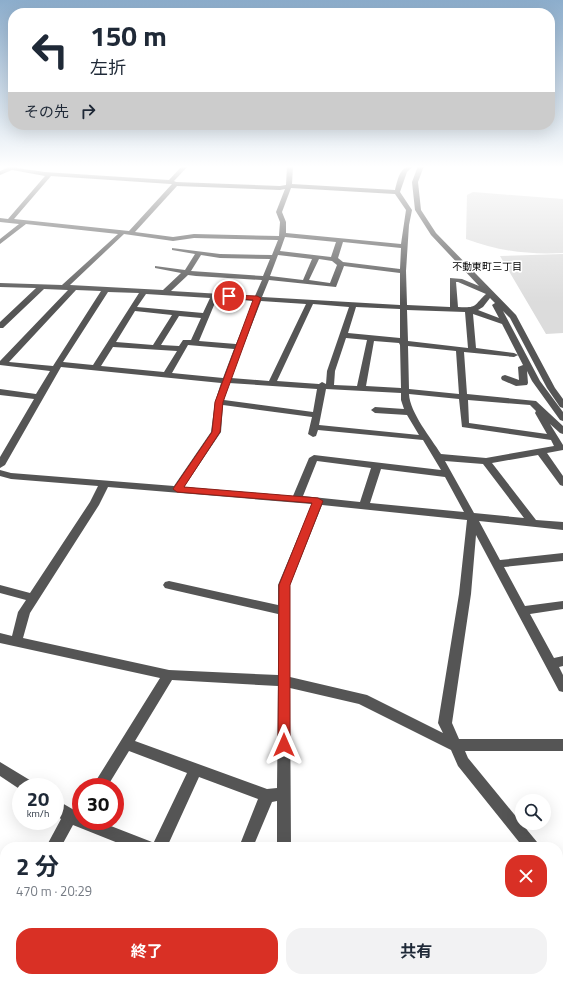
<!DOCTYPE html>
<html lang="ja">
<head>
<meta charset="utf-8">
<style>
  :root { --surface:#fff; --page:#f2f2f3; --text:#1f2937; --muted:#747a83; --accent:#d93025 }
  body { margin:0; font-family:"Titillium Web","Noto Sans JP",sans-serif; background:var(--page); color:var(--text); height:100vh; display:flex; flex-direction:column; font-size:15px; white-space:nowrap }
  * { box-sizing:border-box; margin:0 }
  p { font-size:13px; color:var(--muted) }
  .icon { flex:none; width:22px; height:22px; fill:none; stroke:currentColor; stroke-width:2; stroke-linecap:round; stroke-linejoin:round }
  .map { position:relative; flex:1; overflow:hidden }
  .sheet { position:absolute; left:0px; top:842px; width:563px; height:140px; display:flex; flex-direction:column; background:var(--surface); border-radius:16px 16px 0 0; box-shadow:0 4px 16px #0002 }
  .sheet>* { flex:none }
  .banner { position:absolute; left:8px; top:8px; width:547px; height:122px; border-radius:16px; box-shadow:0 4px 16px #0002; background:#fff; color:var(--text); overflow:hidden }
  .tools { position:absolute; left:515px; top:794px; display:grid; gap:8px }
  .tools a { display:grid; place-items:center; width:36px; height:36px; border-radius:50%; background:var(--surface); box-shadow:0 4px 16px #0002; font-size:20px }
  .speed { position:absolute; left:12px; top:778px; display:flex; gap:8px; font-size:20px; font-weight:700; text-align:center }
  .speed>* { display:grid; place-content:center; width:52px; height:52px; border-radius:50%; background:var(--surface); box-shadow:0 4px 16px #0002; line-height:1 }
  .speed small { font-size:10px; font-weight:400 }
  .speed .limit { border:6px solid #d22; background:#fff; color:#111 }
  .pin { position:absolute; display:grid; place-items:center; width:34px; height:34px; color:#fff; margin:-17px; border:2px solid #fff; border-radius:50%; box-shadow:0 1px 4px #0007 }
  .me { position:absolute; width:44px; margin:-22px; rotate:0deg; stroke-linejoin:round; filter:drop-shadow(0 0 3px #0008) }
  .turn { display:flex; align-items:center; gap:14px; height:84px; padding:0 16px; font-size:18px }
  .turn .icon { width:52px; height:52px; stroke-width:2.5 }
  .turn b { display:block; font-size:28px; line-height:34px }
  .then { display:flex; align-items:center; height:38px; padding:0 16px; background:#0003; gap:8px; font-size:15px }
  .round { display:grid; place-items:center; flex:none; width:42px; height:42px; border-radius:16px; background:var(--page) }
  .summary { display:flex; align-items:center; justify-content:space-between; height:68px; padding:0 16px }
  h1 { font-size:24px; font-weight:700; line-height:30px }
  .cta { display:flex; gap:8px; margin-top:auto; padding:8px 16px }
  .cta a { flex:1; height:46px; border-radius:16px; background:var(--accent); color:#fff; font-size:16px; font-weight:700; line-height:46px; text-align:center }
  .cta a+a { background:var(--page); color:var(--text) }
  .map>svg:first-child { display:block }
</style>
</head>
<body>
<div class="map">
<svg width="563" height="982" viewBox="0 0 563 982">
  <rect width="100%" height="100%" fill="#fff"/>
  <path fill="#dcdcdc" d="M473,192L563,199V253C529,255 498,251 466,239L467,195Z
    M563,254V333L546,334L500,256Z"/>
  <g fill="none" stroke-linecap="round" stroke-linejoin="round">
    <path fill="#555" fill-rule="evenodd" d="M11,166H18L17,168L45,172L169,180L182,166H188L174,181L176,182L280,186L286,185L287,166H293L292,184L395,190C398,180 399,166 413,166L407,172L400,192L412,210L409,225L406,271L407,305L450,307V278L462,279L479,286L431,235L415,210L412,182L418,166H424L418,182L421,210L436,233L516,315L555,388L563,399V408L560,407L547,388L510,318L503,311L540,381L563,412V421L560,420L532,381L527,371L528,383L527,385L516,386L502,380L501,378L502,376L505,375L519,380L518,367L523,365L502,324L473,314L476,348L514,353L518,355L514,357L464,352L467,394L536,401L563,426V434L560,433L550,424L563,445V450L547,453L563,476V486L560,485L538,455L492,463L536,520L563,522V530L479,521L500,560L563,553V561L504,567L525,606L563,601V609L530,614L554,658L563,656V666L559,667L563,675V692L559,691L476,535L471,594L452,723L459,739H563V751H465L468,758L537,842L539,847H523L458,766L451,750L359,704L290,688L291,847H277V801L272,802L253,847H239L258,799L199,777L167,847H128L73,825L61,847H46L61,819L55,815V799L81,814V821H98L152,842L153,844L187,773L129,751L107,787H92L160,678L0,643V633L12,636L18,612L26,600L0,593V585L30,593L90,502L98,486L11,479L0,476V470L11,473L174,486L211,432L215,402L221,383L61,367L5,465L0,468V457L34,399L0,395V389L36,394L50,371L0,365V361L68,290L44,289L3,328H0V322L36,288L0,287V283L62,285L118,234L26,224L0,244V239L19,224L0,222V218L8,219L45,176L12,170L0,175V171ZM51,176L171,184H172L129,231L14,219ZM177,186L280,190L285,189L276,212L280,222L279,236L194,234L173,237L135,232ZM291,188L395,194L406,210L401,244L286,233V222L282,212ZM124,234L173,241L194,238L278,240L272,255L220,254L172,248V250L195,254L185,270L155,266V268L181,273L163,290L70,285ZM285,237L336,242L331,257L280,251ZM343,242L401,248L400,269L343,262L338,258ZM201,255L220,258L270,259L263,276L191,271ZM278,255L312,259L303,280L270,276ZM319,259L332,261L337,265L330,283L309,280ZM344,266L400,273V305L262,297L269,280L336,287ZM188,275L196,276L262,280L255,296L171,291ZM456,282H458L486,294C473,306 478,308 458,307ZM76,290L101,291L53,366L9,362ZM108,292L139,293L93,365L63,362ZM146,294L210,298L203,313L137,307ZM217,298L254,301L236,344L199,341ZM490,298L495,303L492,305L499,318L478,310L483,307ZM261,301L306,304L269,381L231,378ZM313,304L349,307L327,371L326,384L322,382L319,384L277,381ZM356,307L400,309V338L348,333ZM407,310L465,312L468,348L408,341ZM135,311L172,315L153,345L116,342ZM179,316L201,318L191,340H183L179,346L161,345ZM346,338L367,340L357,386L334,385L335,371ZM374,341L399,343L400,345L401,388L366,386ZM188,345L234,349L223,378L172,373ZM408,346L456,351L459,394L409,389ZM113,347L177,351L164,372L101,366ZM229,383L317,389L313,412L224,400ZM326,389L401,393V400L404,409L375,407L371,410L375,413L407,415L419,435L319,425ZM409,394L459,399L462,427L551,440L554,446L486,458L441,454C431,438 410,413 409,394ZM468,400L530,405L536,411L535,413L547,434L469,423ZM223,405L312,417L308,434L313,437L316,436L318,430L423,440L441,470L314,455L309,458L293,496L184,487L221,432ZM317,461L371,468L360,502L303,496ZM445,461L483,464L524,518L474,513ZM381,469L445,477L464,512L370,503ZM108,487L312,504L278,585V605L169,581L165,582L163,585L165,588L169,589L278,614V675L169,670L23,638L30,613L99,505ZM322,505L467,520L459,594L438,723L443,733L367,695L290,677V585ZM172,680L278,686L277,788L267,789L135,741Z
      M0,762L33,782L35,787H21V790L0,776Z
      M558,871L563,873V894L558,892Z
      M0,876L5,878V895L0,893Z
      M5,919V941L0,943V921Z
      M80,977H97L95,982H78Z
      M186,977H202L200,982H184Z
      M276,977H292V982H276Z"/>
  </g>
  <linearGradient id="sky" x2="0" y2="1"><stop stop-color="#8cadcc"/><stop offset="0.55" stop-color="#fff"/><stop offset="1" stop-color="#fff" stop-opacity="0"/></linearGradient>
  <rect width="563" height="303" fill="url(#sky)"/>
  <path fill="#d93025" stroke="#8d1f18" d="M227,295L257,296L261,298L223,402L220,432L184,487L318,498L323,501L290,585V745L288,749L284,751L280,749L278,745L279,585L312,503L177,492L173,489L212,432L215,402L253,300L229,298H227Z"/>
  <g text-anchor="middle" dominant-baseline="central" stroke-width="3.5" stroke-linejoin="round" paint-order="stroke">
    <g font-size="10" fill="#000" stroke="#fff">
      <text x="487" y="266">不動東町三丁目</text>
    </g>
  </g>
</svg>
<div class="tools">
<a><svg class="icon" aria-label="search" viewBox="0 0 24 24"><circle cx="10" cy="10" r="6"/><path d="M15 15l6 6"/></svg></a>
</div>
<div class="speed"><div>20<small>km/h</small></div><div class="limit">30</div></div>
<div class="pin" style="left:229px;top:296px;background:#d93025"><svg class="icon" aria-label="arrive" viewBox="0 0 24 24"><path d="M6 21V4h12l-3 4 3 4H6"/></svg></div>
<svg class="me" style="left:284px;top:745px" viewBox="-20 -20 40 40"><path d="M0-17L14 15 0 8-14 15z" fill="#d93025" stroke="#fff" stroke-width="4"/></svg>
<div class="banner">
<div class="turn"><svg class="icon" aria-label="left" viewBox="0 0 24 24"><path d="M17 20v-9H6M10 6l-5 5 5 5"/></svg><div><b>150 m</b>左折</div></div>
<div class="then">その先<svg class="icon" aria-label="right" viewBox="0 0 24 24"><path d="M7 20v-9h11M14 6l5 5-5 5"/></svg></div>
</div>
<section class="sheet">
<div class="summary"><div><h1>2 分</h1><p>470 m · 20:29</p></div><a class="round" style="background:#d93025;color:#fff"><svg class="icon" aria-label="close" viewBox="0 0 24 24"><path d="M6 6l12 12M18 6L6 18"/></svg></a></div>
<div class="cta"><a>終了</a><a>共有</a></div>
</section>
</div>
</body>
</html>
